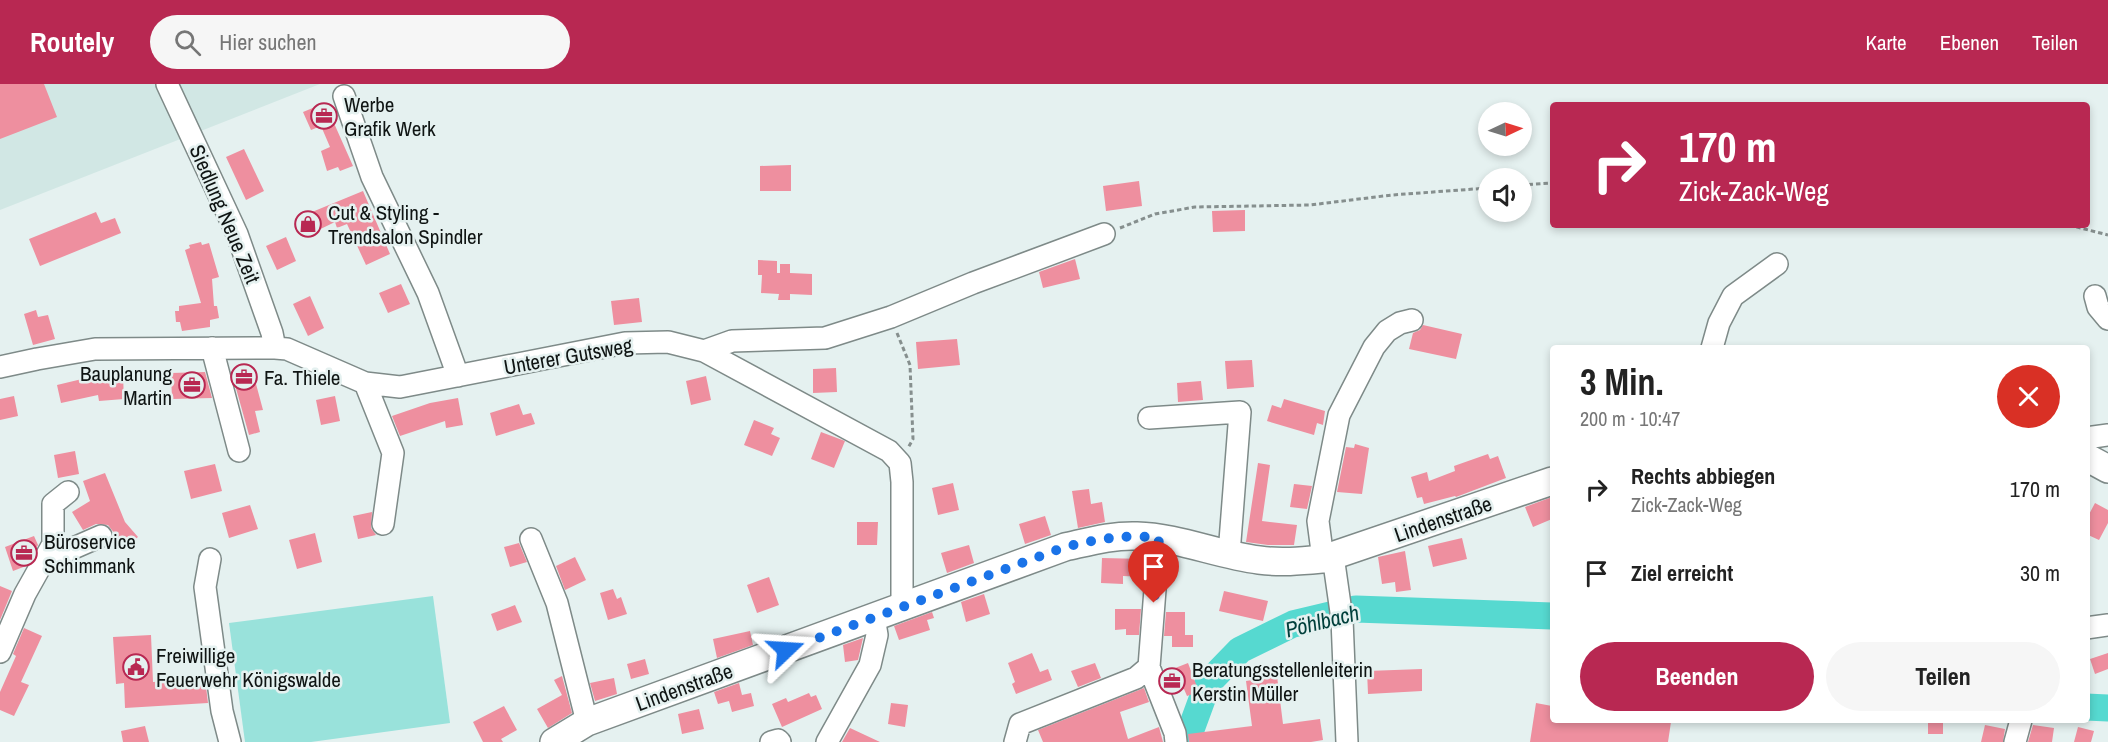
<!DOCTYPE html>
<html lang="de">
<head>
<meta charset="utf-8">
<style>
  :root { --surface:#fff; --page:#f6f6f6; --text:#222; --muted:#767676; --accent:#b82852 }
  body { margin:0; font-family:"Archivo Narrow",sans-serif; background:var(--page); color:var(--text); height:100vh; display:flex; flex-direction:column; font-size:22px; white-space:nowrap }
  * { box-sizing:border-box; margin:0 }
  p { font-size:20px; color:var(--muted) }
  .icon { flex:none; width:33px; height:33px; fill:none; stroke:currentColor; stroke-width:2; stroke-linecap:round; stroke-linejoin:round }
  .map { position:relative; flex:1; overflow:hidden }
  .drawer { position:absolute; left:1550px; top:261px; width:540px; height:378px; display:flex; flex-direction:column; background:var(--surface); border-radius:6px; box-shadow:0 3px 9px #0003 }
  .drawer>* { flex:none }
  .guide { position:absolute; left:1550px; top:18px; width:540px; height:126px; border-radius:6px; box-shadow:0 3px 9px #0003; background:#b82852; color:#fff; overflow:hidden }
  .needle { width:39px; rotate:86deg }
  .tools { position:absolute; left:1478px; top:18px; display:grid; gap:12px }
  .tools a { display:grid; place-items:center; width:54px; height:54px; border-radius:50%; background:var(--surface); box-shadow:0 3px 9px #0003; font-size:30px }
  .pin { position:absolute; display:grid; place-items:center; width:51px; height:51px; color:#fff; margin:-62px -26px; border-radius:50% 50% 50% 0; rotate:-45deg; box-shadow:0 0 6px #0007 }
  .pin .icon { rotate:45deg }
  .me { position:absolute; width:66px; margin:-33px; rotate:70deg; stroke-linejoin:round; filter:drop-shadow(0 0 4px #0008) }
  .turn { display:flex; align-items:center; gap:21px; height:126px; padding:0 30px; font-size:27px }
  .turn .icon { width:78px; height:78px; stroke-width:2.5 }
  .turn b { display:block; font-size:42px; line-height:51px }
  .round { display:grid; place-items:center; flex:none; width:63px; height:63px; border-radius:32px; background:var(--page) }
  .head { display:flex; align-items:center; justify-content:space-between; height:102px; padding:0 30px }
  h1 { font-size:36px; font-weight:700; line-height:45px }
  .primary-button { display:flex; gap:12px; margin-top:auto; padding:12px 30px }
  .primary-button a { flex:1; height:69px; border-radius:36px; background:var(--accent); color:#fff; font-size:24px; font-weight:700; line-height:69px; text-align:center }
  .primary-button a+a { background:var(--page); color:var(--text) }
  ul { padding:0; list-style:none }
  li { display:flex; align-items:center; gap:18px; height:84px; padding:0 30px }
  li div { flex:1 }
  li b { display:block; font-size:22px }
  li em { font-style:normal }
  header { display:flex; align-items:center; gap:36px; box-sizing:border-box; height:84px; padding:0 30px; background:var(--accent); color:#fff }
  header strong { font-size:28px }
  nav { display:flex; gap:33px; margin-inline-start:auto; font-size:21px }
  .search { width:420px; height:54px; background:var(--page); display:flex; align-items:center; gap:15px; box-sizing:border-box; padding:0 21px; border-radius:33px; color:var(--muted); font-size:22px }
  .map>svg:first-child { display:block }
</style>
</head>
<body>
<header>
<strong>Routely</strong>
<div class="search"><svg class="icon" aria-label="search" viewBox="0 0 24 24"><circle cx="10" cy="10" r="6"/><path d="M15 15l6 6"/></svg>Hier suchen</div>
<nav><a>Karte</a><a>Ebenen</a><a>Teilen</a></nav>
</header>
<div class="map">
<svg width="2108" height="658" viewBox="0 0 2108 658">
  <rect width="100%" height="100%" fill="#e5f1f0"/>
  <path fill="#d1e7e4" d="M0,0H320L0,126Z"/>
  <path fill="#99e2db" d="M433,512L450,639L311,658H245L229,539Z"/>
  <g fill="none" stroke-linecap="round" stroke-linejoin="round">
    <path stroke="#56d9d0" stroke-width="27" d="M2086,623L2108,624
      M1189,658L1190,648L1208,599L1240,566L1293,540L1356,525L1552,532"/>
  </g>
  <path fill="#ee8f9f" d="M0,0H44L57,33L0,55Z
    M325,19L353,82L340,87L338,83L327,87L321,67L330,63L321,42L311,46L303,28Z
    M244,65L264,107L246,116L226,73Z
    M791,81V107H760V82Z
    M1139,97L1142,122L1106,127L1103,102Z
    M363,107L390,170L366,181L347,140L337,144L335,138L304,153L295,135Z
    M1245,126V147L1213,148L1212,127Z
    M96,128L101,139L115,134L121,149L40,182L29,155Z
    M286,153L296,177L277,186L266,162Z
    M201,158L202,161L209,159L219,193L212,195L214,222H217L219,234L210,236V243L182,247L180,238H176L175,227H179V222L201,219L185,166L190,164L189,161Z
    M1075,175L1080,195L1043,204L1039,188Z
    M758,176L777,177V189H780V180H790V189L812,190V211L790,210V216H778L779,210L761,209L762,191H758Z
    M401,200L410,220L388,229L379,209Z
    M310,212L324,244L308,252L293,220Z
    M639,214L642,238L614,241L611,217Z
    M36,226L38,233L48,231L55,255L33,261L24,230Z
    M1423,241L1462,250L1456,275L1409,265L1413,249L1420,246Z
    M957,255L960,281L918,285L916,258Z
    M1252,276L1254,303L1227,305L1225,277Z
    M836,284L837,308L813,309V285Z
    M252,285L263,326L255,327L260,348L249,351L232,290Z
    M205,288L212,314L172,315L171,289Z
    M123,292L124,315L99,317L98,311L61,319L57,301L82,295Z
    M706,292L711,316L691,321L686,297Z
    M1201,297L1203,316L1178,318L1177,299Z
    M14,312L18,332L0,336V315Z
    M335,312L340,337L321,341L316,316Z
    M458,314L463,341L446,344L445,337L400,352L392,332L430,319Z
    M1284,315L1325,327L1323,341L1317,339L1314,351L1267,337L1272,321L1281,324Z
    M519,320L523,331L531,329L535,340L496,352L490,329Z
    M754,336L774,344L771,350L780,354L772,372L744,361Z
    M821,348L845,357L834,384L811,375Z
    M1355,360L1369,364L1362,410L1337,408L1346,363L1354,364Z
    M75,367L79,390L58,394L54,371Z
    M1488,370L1490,375L1498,372L1506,394L1456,413L1455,412L1424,420L1422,413L1417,414L1411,393L1427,388L1429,397L1455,387L1454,382Z
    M1258,379L1270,381L1262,437L1297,441L1294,461H1268L1246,458Z
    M215,380L222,407L191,415L184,387Z
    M105,389L125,438L138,453L125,463L108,441L96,440L83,446L72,428L90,417L83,397Z
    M953,399L959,426L938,431L932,404Z
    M1294,400L1312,402L1307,425L1290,423Z
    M1089,405L1091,420L1102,418L1105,438L1078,444L1072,407Z
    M1552,413V435L1533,443L1525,423Z
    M2095,419L2108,426V439L2099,456L2086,450V436Z
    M250,421L258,445L229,454L222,429Z
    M372,428L371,444L376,451L358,455L353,432Z
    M1045,432L1051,451L1025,460L1019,440Z
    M857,438H878L877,461H857Z
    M315,449L322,478L297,485L289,456Z
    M34,452L38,461L26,482L13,487L5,463Z
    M1462,454L1467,475L1433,483L1428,462Z
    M519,459L527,478L510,483L504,463Z
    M969,461L974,479L947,489L941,469Z
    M1405,467L1411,506L1396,508L1395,498L1382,500L1378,473Z
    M575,473L586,496L565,506L556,482Z
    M1102,474L1145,475L1143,493L1123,492V500L1101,499Z
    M769,493L779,521L757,529L747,501Z
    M0,502L12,507L0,536Z
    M613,505L617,515L621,513L627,530L608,536L600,509Z
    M1224,507L1268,517L1263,537L1219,527Z
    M984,510L990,530L966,538L961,518Z
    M515,521L522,538L497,547L491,530Z
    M1115,525H1141L1139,551H1126V545L1115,546Z
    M932,528L934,534L927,536L930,546L899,556L894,542Z
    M1166,528H1185V551H1193V563H1172V552H1164Z
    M24,544L42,552L21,598L29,601L14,632L0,626V608L16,572L13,570Z
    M750,547L753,561L717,574L713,555Z
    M151,551L153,598L205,595L208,619L125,624L124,599L116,600L113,553Z
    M863,554L858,576L845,578L843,561Z
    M1032,569L1040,588L1048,585L1052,596L1016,610L1012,600L1015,598L1008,579Z
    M2108,569V585L2095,590L2090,575Z
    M645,575L649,590L631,595L627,580Z
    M1095,579L1101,594L1078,603L1071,587Z
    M1188,579L1199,608L1187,612L1184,605L1173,609L1165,588Z
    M1422,585V607L1368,610L1367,587Z
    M562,592L572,629L548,644L537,625L562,611L554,596Z
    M1277,592L1283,640L1320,635L1323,656L1311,658H1189L1188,650L1252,642L1246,597Z
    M614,594L617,610L595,617L590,599Z
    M739,599L742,611L751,609L754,622L732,628L729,617L718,620L714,608Z
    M1144,604L1149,618L1120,628L1128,655L1159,643L1163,658H1043L1038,646Z
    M809,609L811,613L816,611L822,625L782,643L772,620L786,614L788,618Z
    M891,619L908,621L905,643L888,640Z
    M1536,619L1552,622V636H1653L1671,638L1668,658H1530Z
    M504,622L517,646L501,655L503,658H483L473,638Z
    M699,625L704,645L682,650L678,630Z
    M1943,636V650H1928V637Z
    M1985,641L2005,645L2003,658H1981Z
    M2033,641L2054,644L2052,658H2028Z
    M145,642L149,658H123L121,647Z
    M2078,643L2094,647L2091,658H2074Z
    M850,644L880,658H842Z"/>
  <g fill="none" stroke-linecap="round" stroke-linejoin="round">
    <g stroke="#7e8a88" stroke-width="24">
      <path id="minor" d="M167,0L237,150L272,249L275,264
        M344,12L372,93L428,209L458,292
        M2095,212L2098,223L2108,235
        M212,264L239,367
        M1712,264L1719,239L1733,212L1777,180
        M704,267L732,257L825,254L891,233L973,199L1104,150
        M0,283L37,275L95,265L275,264L287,265L365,299L400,303L625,259L668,258L704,267L889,367L900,379L902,398V523
        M365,299L393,369L383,440
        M1149,334L1240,328L1229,470
        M2086,354L2108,351
        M531,455L557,519L587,638
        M1333,472L1342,535L1347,658
        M210,475L205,503L222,627L230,658
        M1323,475L1318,437L1339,331L1374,263L1387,247L1400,239L1412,236
        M44,477L101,452
        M2086,544L2108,541
        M0,568L25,510L53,460V420L68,408
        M1149,583L1175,649L1176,658
        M771,658L778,656L780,658
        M827,658L870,581L877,551L874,533
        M1015,658L1020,640L1136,594L1149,583L1159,454
        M2015,658L2021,636"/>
    </g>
    <g stroke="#7e8a88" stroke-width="30">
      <path id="major" d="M2086,373L2108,385
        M554,658L587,638L1065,463C1088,458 1112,451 1137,452C1178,453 1218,471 1259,476C1280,479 1301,477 1323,475L1552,397"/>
    </g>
    <path stroke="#868f8e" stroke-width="3" stroke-dasharray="4.5 3" stroke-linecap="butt" d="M1521,101L1552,99
      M2069,141L2108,151
      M1120,144L1155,130L1195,123L1310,121L1392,111L1488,104
      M897,249L910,281L913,355L908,364"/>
    <use href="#minor" stroke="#fff" stroke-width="21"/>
    <use href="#major" stroke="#fff" stroke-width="27"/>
  </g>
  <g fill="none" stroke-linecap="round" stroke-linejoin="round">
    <path stroke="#1a73e8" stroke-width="10" stroke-dasharray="0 18" d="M786,566L1065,463C1100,455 1123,450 1159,454L1154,519"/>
  </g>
  <defs>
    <g id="office-ring" transform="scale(1.35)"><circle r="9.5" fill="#e5f1f0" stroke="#b82852" stroke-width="1.5"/><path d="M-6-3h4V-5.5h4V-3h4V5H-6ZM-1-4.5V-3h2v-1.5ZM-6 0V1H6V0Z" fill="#b82852"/></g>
    <g id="shop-ring" transform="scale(1.35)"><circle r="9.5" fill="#e5f1f0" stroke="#b82852" stroke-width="1.5"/><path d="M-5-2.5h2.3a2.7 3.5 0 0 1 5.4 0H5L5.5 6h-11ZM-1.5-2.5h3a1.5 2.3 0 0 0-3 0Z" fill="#b82852"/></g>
    <g id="civic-ring" transform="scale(1.35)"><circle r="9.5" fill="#e5f1f0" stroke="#b82852" stroke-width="1.5"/><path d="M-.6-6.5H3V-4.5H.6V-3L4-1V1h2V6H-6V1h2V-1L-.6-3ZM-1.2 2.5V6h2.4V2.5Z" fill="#b82852"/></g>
  </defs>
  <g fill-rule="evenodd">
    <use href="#office-ring" x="324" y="32"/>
    <use href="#shop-ring" x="308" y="140"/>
    <use href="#office-ring" x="244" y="293"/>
    <use href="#office-ring" x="192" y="301"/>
    <use href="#office-ring" x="24" y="469"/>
    <use href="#civic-ring" x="136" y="583"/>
    <use href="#office-ring" x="1172" y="597"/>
  </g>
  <g text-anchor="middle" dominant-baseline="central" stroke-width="5" stroke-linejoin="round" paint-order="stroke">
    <g font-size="21" fill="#0f1413" stroke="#e5f1f0" text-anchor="start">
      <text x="344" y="20">Werbe<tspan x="344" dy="24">Grafik Werk</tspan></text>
      <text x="328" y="128">Cut &amp; Styling -<tspan x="328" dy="24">Trendsalon Spindler</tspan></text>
      <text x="172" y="289" text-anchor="end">Bauplanung<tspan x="172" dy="24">Martin</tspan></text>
      <text x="264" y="293">Fa. Thiele</text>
      <text x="44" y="457">Büroservice<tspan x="44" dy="24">Schimmank</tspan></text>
      <text x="156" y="571">Freiwillige<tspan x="156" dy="24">Feuerwehr Königswalde</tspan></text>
      <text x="1192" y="585">Beratungsstellenleiterin<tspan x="1192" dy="24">Kerstin Müller</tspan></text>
    </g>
    <g font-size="21" fill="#0f1413" stroke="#e5f1f0">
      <text transform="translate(225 130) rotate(67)">Siedlung Neue Zeit</text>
      <text transform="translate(568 272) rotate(-10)">Unterer Gutsweg</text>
      <text transform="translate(1443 435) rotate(-19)">Lindenstraße</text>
      <text transform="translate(684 603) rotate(-20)">Lindenstraße</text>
    </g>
    <g font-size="22" font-style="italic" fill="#003f3b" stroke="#e5f1f0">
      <text transform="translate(1322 537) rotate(-14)">Pöhlbach</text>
    </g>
  </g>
</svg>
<div class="tools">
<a><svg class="needle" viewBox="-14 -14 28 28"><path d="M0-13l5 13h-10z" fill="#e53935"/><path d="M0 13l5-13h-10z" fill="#767676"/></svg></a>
<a><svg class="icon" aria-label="sound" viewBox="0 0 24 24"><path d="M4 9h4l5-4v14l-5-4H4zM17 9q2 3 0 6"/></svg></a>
</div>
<div class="pin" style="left:1154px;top:519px;background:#d93025"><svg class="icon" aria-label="arrive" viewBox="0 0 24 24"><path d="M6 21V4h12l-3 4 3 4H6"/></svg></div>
<svg class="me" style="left:786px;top:566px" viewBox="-20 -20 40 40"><path d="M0-17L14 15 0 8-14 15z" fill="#1a73e8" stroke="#fff" stroke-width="4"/></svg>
<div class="guide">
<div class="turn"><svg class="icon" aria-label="right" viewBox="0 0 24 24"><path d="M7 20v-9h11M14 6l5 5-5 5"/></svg><div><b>170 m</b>Zick-Zack-Weg</div></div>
</div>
<section class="drawer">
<div class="head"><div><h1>3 Min.</h1><p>200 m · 10:47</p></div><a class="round" style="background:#d93025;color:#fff"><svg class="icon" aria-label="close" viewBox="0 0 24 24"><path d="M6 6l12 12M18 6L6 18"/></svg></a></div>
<ul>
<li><svg class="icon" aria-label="right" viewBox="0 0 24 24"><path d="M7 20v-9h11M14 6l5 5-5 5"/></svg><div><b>Rechts abbiegen</b><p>Zick-Zack-Weg</p></div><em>170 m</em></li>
<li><svg class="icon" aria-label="arrive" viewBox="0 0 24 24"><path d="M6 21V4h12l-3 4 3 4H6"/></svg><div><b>Ziel erreicht</b></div><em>30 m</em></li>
</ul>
<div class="primary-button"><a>Beenden</a><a>Teilen</a></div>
</section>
</div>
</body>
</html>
